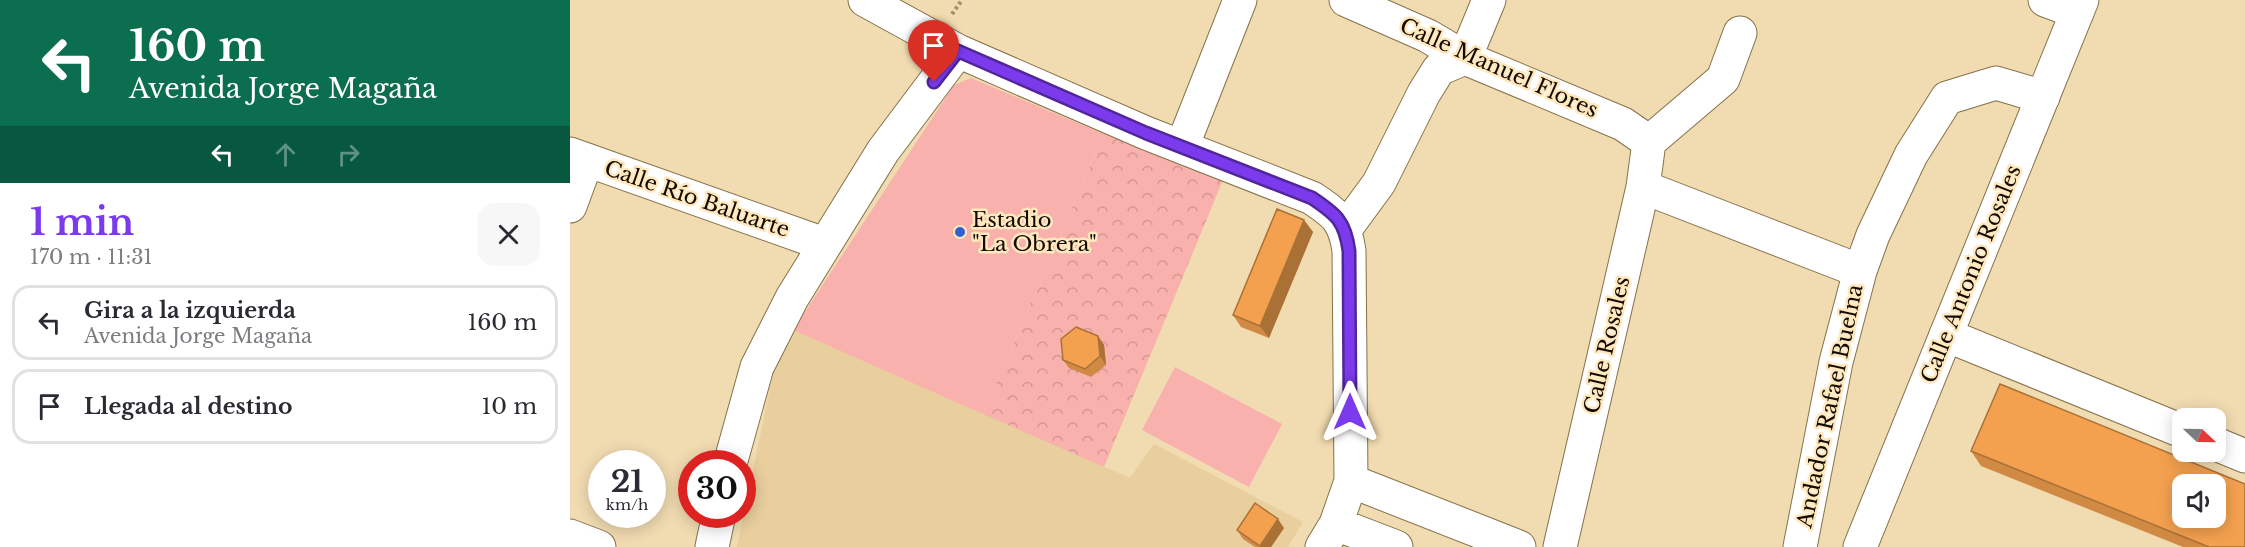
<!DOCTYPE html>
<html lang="es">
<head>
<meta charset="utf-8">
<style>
  :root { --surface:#fff; --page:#f7f7f7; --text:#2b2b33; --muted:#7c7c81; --line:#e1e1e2; --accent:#7c3aed }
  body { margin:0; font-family:"Libre Baskerville",serif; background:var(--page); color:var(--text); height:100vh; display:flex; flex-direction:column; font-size:22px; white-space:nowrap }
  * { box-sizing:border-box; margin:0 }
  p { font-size:20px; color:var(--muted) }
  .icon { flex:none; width:33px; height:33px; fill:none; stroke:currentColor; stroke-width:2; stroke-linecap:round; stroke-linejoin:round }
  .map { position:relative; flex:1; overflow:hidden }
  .drawer { display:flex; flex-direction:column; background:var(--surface); width:570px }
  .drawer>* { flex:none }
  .hud { background:#0b6e4f; color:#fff; overflow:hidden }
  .needle { width:39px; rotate:112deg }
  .fabs { position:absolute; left:1602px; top:408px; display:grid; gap:12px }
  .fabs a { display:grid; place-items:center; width:54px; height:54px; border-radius:12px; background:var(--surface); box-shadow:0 3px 15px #0003; font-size:30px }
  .speed { position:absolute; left:18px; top:450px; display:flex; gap:12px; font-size:30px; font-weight:700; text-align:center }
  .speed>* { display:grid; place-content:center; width:78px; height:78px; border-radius:50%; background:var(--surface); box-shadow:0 3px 15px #0003; line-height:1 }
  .speed small { font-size:15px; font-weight:400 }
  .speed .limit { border:9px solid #d22; background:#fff; color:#111 }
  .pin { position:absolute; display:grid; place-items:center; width:51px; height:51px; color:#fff; margin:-62px -26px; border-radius:50% 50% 50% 0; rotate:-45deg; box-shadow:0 0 6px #0007 }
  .pin .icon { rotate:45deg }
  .me { position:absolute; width:66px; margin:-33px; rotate:0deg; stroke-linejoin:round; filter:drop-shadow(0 0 4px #0008) }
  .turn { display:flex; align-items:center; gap:21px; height:126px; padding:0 30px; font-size:27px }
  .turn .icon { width:78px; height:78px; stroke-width:2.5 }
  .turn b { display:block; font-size:42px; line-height:51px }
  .lanes { display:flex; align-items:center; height:57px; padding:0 30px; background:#0003; justify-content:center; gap:30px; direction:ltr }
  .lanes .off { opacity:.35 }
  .round { display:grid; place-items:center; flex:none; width:63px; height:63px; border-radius:18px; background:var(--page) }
  .head { display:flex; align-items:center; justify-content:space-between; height:102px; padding:0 30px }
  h1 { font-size:36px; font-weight:800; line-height:45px; color:var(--accent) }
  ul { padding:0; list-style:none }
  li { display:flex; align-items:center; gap:18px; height:75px; margin:0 12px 9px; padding:0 18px; border:3px solid var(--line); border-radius:18px }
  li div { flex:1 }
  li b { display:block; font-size:22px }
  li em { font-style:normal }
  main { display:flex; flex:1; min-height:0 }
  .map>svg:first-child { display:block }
</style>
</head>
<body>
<main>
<section class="drawer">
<div class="hud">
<div class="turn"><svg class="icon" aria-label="left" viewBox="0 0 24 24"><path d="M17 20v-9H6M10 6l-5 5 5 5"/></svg><div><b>160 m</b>Avenida Jorge Magaña</div></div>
<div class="lanes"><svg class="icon" aria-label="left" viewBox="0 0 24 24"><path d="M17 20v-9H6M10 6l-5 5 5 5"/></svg><svg class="icon off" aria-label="ahead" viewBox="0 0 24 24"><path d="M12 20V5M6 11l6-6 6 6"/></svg><svg class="icon off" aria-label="right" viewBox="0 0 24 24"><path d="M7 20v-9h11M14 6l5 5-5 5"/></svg></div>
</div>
<div class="head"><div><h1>1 min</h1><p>170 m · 11:31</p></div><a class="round"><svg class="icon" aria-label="close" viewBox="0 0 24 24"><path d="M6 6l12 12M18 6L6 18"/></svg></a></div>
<ul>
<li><svg class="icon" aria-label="left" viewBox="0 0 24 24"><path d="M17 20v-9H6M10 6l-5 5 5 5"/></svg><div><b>Gira a la izquierda</b><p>Avenida Jorge Magaña</p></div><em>160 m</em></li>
<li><svg class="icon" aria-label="arrive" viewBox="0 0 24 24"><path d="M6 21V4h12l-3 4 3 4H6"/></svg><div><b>Llegada al destino</b></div><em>10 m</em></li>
</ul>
</section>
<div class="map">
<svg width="1675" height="547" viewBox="0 0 1675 547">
  <defs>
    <pattern id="park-crowns" width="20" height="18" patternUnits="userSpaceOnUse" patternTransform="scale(1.5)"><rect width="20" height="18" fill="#f8b1ac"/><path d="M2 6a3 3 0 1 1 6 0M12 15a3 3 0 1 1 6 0" fill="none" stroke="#d49792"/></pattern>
  </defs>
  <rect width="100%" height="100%" fill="#f1dbb1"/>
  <path fill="#e9cf9e" d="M223,330L560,478L584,444L733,522L718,547H167L203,374Z"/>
  <path fill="#f8b1ac" d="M401,78L534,134L413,414L223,330L384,85Z
    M605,367L712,424L679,487L572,430Z"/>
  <path fill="url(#park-crowns)" d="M534,134L653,180L534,467L413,414Z"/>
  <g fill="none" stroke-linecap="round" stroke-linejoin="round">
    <g stroke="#85714a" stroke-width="35">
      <path id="minor" d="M295,0L388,51
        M776,0L858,36L895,58L1053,124L1079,142
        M1475,0L1507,12
        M895,58L919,0
        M1079,142L1153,79L1170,33
        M612,147L670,0
        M0,154L254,244
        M1073,187L1290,271
        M0,206L17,160
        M776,228L809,183L854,93L869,69L895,58
        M1376,335L1612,431
        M1646,444L1675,456
        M160,464L187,367L222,298L313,151L388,51L576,133L742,198C766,214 775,221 779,251L781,481L766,524L752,547
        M781,481L949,547
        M766,524L826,547
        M0,536L29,547
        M142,547L149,514
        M990,547L1073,187L1079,142
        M1230,547L1266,362L1290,271L1303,235L1341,155L1377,98L1426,83L1473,97"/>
    </g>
    <g stroke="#85714a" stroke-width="35">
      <path id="major" d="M1290,547L1512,0"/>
    </g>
    <path stroke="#9f8e70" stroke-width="4" stroke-dasharray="3 3" stroke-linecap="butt" d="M382,14L392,0"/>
    <use href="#minor" stroke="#fff" stroke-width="33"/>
    <use href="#major" stroke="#fff" stroke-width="33"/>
  </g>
  <path fill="#d18a44" d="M734,220L743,232L699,338L671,327L663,315Z
    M528,336L534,345L536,365L521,377L499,368L493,360Z
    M1401,451L1675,547H1613L1411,466Z
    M714,528L701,547H685L673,539L667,530Z"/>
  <path fill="#aa7137" d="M734,220L743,232L699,338L690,326Z
    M528,336L534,345L536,365L530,356Z
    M708,519L714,528L701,547H690V546Z"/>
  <path fill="#f3a14f" stroke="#aa7137" stroke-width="1.5" fill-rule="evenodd" d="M707,209L734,220L690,326L663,315Z
    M506,327L528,336L530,356L515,369L493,360L491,339Z
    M1430,384L1675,484V547H1639L1401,451ZM1612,484H1646V518H1612Z
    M685,503L708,519L690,546L667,530Z"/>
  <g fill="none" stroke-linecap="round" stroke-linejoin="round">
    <g stroke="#51269a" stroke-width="15">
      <path id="route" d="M364,82L388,51L576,133L742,198C766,214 775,221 779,251L780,412"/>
    </g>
    <use href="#route" stroke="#7c3aed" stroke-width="10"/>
  </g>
  <circle fill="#3061d0" stroke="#ffe8be" stroke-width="2" cx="390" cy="232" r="6"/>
  <g text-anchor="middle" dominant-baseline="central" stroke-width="5" stroke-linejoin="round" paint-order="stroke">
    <g font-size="21" fill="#120a00" stroke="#ffe8be">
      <text transform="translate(929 68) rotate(24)">Calle Manuel Flores</text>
      <text transform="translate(127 199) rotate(19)">Calle Río Baluarte</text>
      <text transform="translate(1401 274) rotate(-68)">Calle Antonio Rosales</text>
      <text transform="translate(1037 345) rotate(-77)">Calle Rosales</text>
      <text transform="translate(1260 406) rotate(-78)">Andador Rafael Buelna</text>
    </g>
    <g font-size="21" fill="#120a00" stroke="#ffe8be" text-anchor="start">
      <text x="402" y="220">Estadio<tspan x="402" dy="24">"La Obrera"</tspan></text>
    </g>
  </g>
</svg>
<div class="fabs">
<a><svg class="needle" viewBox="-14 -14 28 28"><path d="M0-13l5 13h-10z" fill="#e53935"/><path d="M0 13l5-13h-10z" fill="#7c7c81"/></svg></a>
<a><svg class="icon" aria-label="sound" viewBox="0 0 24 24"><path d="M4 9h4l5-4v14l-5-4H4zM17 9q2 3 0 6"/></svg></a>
</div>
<div class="speed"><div>21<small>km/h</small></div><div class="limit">30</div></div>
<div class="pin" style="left:364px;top:82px;background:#d93025"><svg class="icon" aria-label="arrive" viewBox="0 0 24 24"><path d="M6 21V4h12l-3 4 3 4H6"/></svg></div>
<svg class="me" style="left:780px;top:412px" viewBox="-20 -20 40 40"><path d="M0-17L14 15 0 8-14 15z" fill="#7c3aed" stroke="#fff" stroke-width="4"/></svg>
</div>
</main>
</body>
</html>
